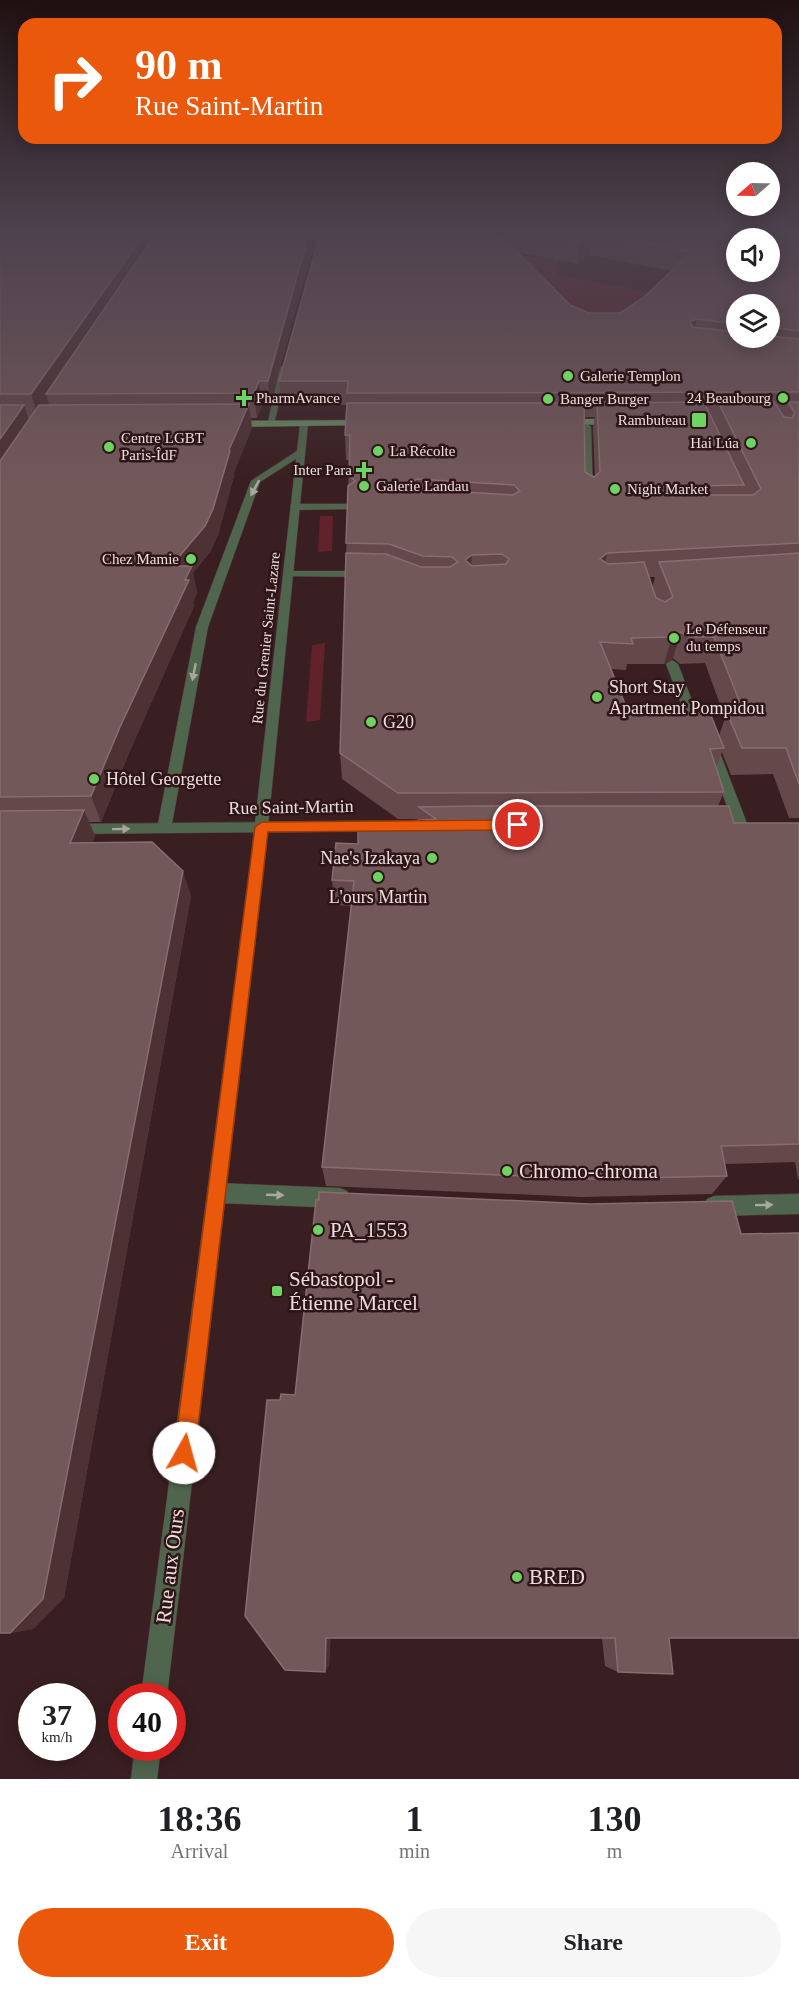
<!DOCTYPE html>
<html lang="en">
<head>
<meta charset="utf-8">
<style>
  :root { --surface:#fff; --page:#f6f6f6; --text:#202124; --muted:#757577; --accent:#ea580c }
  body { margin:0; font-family:Georgia,serif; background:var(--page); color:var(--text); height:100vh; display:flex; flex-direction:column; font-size:22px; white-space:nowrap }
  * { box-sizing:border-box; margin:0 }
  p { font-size:20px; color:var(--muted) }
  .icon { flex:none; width:33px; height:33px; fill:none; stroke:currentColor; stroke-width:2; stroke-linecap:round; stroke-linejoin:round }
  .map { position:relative; height:1779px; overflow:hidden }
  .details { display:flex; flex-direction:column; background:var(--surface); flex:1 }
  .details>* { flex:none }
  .top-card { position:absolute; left:18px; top:18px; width:764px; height:126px; border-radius:18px; box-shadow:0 3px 15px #0003; background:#ea580c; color:#fff; overflow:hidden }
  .needle { width:39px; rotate:250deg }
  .controls { position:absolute; left:726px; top:162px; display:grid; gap:12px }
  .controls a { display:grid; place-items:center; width:54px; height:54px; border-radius:50%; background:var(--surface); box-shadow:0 3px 15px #0003; font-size:30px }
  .speed { position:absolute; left:18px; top:1683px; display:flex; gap:12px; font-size:30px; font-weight:700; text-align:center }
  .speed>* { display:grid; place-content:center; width:78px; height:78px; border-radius:50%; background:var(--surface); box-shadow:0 3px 15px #0003; line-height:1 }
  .speed small { font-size:15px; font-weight:400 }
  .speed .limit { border:9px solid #d22; background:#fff; color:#111 }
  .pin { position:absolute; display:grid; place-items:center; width:51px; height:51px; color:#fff; margin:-26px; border:3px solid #fff; border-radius:50%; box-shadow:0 2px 6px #0007 }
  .me { position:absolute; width:66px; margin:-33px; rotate:7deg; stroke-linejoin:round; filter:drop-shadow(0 0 4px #0008) }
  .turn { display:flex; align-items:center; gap:21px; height:126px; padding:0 18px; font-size:27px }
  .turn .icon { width:78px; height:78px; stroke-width:2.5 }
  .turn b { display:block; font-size:42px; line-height:51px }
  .eta { display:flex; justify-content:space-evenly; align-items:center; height:102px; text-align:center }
  .eta b { font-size:36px; font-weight:600; line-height:42px }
  .action { display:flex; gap:12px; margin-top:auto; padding:12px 18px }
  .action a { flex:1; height:69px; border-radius:36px; background:var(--accent); color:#fff; font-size:24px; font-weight:600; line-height:69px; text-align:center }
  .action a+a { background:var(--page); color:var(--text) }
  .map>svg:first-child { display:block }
</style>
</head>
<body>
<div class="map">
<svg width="799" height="1779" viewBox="0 0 799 1779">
  <rect width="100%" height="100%" fill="#391f21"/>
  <path fill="#61222b" d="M515,256L558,258V275L677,297L736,338L756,346L610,336L489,270Z
    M320,516H333L332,551L318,552Z
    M325,643L320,720L306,722L312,645Z"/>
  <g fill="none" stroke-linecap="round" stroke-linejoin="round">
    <g stroke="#523a3b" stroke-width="1">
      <path id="service" d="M349,504L354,507L352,509L295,510L290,507L295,504Z"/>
    </g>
    <g stroke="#523a3b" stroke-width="1">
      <path id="pedestrian" d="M584,419L591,427L593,495L588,498L583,495V427L580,422Z
        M297,451L305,453L260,482L208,627L171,829L169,833H159L157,829L196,627L251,481Z
        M288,571H365L370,574L365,577L284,576L283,574Z
        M672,660L678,664L694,706L715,740L748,826L746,830L741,831L734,826L703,740L682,706L666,664Z"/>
    </g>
    <g stroke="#523a3b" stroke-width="1">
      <path id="minor" d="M284,365L288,367L274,424L267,426L280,367Z
        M379,821L386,826L379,831L73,834L66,829L73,824Z
        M217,1183L340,1188L347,1191L350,1198L347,1205L340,1208L217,1203L210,1200L207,1193L210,1186Z
        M799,1194V1214L714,1216L707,1213L704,1206L707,1199L714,1196Z"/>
    </g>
    <g stroke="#523a3b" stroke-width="1">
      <path id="tertiary" d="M304,421L308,424L264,867L167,1696H141L250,867L300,424Z
        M135,1748H161L157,1779H131Z"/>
    </g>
    <g stroke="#523a3b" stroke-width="1">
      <path id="secondary" d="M564,419H615L619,422L615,425L561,424L560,422Z
        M366,420L369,421V425L231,427L227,424L231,421Z"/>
    </g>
    <use href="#service" fill="#50654d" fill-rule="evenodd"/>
    <use href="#pedestrian" fill="#50654d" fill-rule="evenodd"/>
    <use href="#minor" fill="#50654d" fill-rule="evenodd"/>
    <use href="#tertiary" fill="#50654d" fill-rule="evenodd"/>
    <use href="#secondary" fill="#668761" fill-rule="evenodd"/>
  </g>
  <path fill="#64484a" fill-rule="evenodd" d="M0,233H799V818H789L773,774L731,775L722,752L716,768L724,792L718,806L734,823H798L799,822V1179H798L795,1162L725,1164L727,1176L712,1194L581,1197L326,1186L322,1167L351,906L334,905L332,880L358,844L418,820V819H398L342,779L340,753L349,460H346L345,435L347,405H281L279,381L316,248L310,257L270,405H262L257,418H251L252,428L234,472V476L218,535L210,552L193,573L197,593L193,602L194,606L129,753L101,822H89L95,836L92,843L191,896L64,1598L33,1629L10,1633H0ZM518,252L577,264L589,255L672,271L643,298L620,313H589L570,305ZM736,304H770V338H736ZM584,417H595L593,427L595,477H594L585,472ZM649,577H655L652,588ZM673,658L680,664L705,663L725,718L719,736L629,714L611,669L626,670L627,664H664Z
    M741,1234L669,1638L618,1672L605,1666L602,1638H330L329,1666L280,1400Z"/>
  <path fill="#4d3133" d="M145,233H162L46,394L49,404L39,419L31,394Z
    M311,233H326L310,257L270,405L268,381L308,237Z
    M592,234L589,255L577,264L580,243Z
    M697,319L691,342L690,322Z
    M259,381L262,405L257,418L254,393Z
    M249,404L252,428L234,472V476L218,535L210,552L193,573L197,593L193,602L194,606L129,753L101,822L91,796L120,727L171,566L229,450Z
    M24,405L32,429L0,478V439Z
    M417,479L416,505L409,484Z
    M642,487L636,513L634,492Z
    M607,553L602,580L600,559Z
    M472,555L470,582L465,560Z
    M681,632L673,658L664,664L672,637Z
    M84,810L95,836L82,869L70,843Z
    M183,871L191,896L64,1598L33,1629L10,1633Z
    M331,1634L329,1666L325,1672L326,1638Z"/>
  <path fill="#73585a" stroke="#876d6f" stroke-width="1.5" fill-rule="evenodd" d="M0,233H145L31,394H0Z
    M156,233H311L308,237L268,381H259L254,393L46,394Z
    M322,233H498L570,305L589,313H620L643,298L691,252L592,234L580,243L526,233H799V331L770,327V304H736V324L697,319L690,322L693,327L736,332V338H770V336L799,339V392L347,393L348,381H279L319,238ZM736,238H770V272H736Z
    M704,402L744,485L642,487L634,492L636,495H753L761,489L718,402H774L784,417L792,418L795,413L788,402H799V543L607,553L600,559L608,564L644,562L656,598L665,602L673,597L659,562L799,553V784L786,748H742L727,713H744L714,637H689L681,632L672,637L631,638L633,644L600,642L629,714L710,713L724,748L710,749L724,792L398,793L340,753L346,553L386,554L421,567H450L458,562L452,557L423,556L389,544L346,543L348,486L355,481L349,476L350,435H345L347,403H584L585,472L594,477L600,472L597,403ZM417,479L514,485L520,491L513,495L412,489L409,484ZM502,554L509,559L506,564L472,566L465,560L472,555Z
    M249,404L229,450L230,451L213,509L205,526L171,566H192L185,580H189L120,727L91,796L0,797V461L39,405Z
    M0,405H24L0,439Z
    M476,806H729L734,823H799V1144L721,1146L727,1176L590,1179L322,1167L354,881L332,880L336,843L358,844V825L436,819L419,807Z
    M84,810L70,843L152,842L183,871L43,1599L10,1633H0V811Z
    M319,1192L590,1204L732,1201L741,1234L799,1233V1638H669L673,1674L618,1672L615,1638H326L325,1672L285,1670L245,1616L267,1400H280L281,1394L295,1395L316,1200H319Z"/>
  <defs><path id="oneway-solid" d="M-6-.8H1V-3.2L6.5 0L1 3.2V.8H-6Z" transform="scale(1.5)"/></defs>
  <g fill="#a7a79d">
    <use href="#oneway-solid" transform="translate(255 488) rotate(118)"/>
    <use href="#oneway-solid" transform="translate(194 672) rotate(101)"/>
    <use href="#oneway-solid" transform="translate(121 829) rotate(-1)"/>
    <use href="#oneway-solid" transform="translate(275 1195) rotate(2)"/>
    <use href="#oneway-solid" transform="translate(764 1205) rotate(-1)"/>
  </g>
  <linearGradient id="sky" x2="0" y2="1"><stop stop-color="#1f1112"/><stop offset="0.48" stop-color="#4e424e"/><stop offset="1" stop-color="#4e424e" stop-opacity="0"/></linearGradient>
  <rect width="799" height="482" fill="url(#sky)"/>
  <path fill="#ea580c" stroke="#983908" stroke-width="1.5" d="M518,820L524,825L518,830L268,832L195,1453L192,1460L184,1463L177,1460L174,1453L255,827L262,822Z"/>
  <g fill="#6dd362" stroke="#2e1518" stroke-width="2">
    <circle cx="568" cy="376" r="6"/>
    <path d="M241 389h6v6h6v6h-6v6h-6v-6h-6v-6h6z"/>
    <circle cx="783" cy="398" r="6"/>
    <circle cx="548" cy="399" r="6"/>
    <rect x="691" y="412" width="16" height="16" rx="3"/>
    <circle cx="751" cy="443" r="6"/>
    <circle cx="109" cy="447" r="6"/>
    <circle cx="378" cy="451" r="6"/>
    <path d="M361 461h6v6h6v6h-6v6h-6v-6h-6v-6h6z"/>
    <circle cx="364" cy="486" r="6"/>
    <circle cx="615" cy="489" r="6"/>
    <circle cx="191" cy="559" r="6"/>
    <circle cx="674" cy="638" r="6"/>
    <circle cx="597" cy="697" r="6"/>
    <circle cx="371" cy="722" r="6"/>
    <circle cx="94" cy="779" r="6"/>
    <circle cx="432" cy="858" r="6"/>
    <circle cx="378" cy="877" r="6"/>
    <circle cx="507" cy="1171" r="6"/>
    <circle cx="318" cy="1230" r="6"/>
    <rect x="271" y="1285" width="12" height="12" rx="3"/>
    <circle cx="517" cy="1577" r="6"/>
  </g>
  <g text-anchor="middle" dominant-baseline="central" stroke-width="5" stroke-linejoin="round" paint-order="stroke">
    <g font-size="15" fill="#efddde" stroke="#2e1518" text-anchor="start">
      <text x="580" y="376">Galerie Templon</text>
      <text x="256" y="398">PharmAvance</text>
      <text x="771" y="398" text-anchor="end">24 Beaubourg</text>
      <text x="560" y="399">Banger Burger</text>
      <text x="686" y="420" text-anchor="end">Rambuteau</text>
      <text x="121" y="438">Centre LGBT<tspan x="121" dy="17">Paris-ÎdF</tspan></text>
      <text x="739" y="443" text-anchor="end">Hai Lúa</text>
      <text x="390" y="451">La Récolte</text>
      <text x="352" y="470" text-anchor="end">Inter Para</text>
      <text x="376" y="486">Galerie Landau</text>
      <text x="627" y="489">Night Market</text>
      <text x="179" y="559" text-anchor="end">Chez Mamie</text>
      <text x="686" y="629">Le Défenseur<tspan x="686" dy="17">du temps</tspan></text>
    </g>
    <g font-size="15" fill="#efddde" stroke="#2e1518">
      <text transform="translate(266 638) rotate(-84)">Rue du Grenier Saint-Lazare</text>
    </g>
    <g font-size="18" fill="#efddde" stroke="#2e1518" text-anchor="start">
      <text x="609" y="687">Short Stay<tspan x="609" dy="21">Apartment Pompidou</tspan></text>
      <text x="383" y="722">G20</text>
      <text x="106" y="779">Hôtel Georgette</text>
      <text x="420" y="858" text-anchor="end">Nae's Izakaya</text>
      <text x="378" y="897" text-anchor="middle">L'ours Martin</text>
    </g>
    <g font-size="18" fill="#efddde" stroke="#2e1518">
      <text transform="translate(291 807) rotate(-1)">Rue Saint-Martin</text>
    </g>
    <g font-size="21" fill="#efddde" stroke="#2e1518" text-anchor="start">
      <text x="519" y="1171">Chromo-chroma</text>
      <text x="330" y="1230">PA_1553</text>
      <text x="289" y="1279">Sébastopol -<tspan x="289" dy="24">Étienne Marcel</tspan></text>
      <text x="529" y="1577">BRED</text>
    </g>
    <g font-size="21" fill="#efddde" stroke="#2e1518">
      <text transform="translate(170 1566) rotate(-83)">Rue aux Ours</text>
    </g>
  </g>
</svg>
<div class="controls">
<a><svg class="needle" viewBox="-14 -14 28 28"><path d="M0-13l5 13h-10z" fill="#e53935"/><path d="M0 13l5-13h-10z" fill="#757577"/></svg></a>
<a><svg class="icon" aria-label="sound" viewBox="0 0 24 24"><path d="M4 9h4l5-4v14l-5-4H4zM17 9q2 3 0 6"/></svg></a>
<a><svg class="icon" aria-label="layers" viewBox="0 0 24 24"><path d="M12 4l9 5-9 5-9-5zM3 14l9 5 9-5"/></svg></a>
</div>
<div class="speed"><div>37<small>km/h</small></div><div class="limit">40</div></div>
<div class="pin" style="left:518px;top:825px;background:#d93025"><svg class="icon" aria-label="arrive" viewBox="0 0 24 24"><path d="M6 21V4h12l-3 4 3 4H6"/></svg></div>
<svg class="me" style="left:184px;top:1453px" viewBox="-20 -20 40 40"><circle r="19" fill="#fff"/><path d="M0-13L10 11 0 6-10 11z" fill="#ea580c"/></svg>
<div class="top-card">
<div class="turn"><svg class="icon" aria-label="right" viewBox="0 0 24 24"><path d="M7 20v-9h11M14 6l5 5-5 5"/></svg><div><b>90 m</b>Rue Saint-Martin</div></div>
</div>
</div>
<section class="details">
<div class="eta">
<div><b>18:36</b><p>Arrival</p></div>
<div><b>1</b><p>min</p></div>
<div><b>130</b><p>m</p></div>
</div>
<div class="action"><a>Exit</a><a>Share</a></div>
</section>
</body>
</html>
